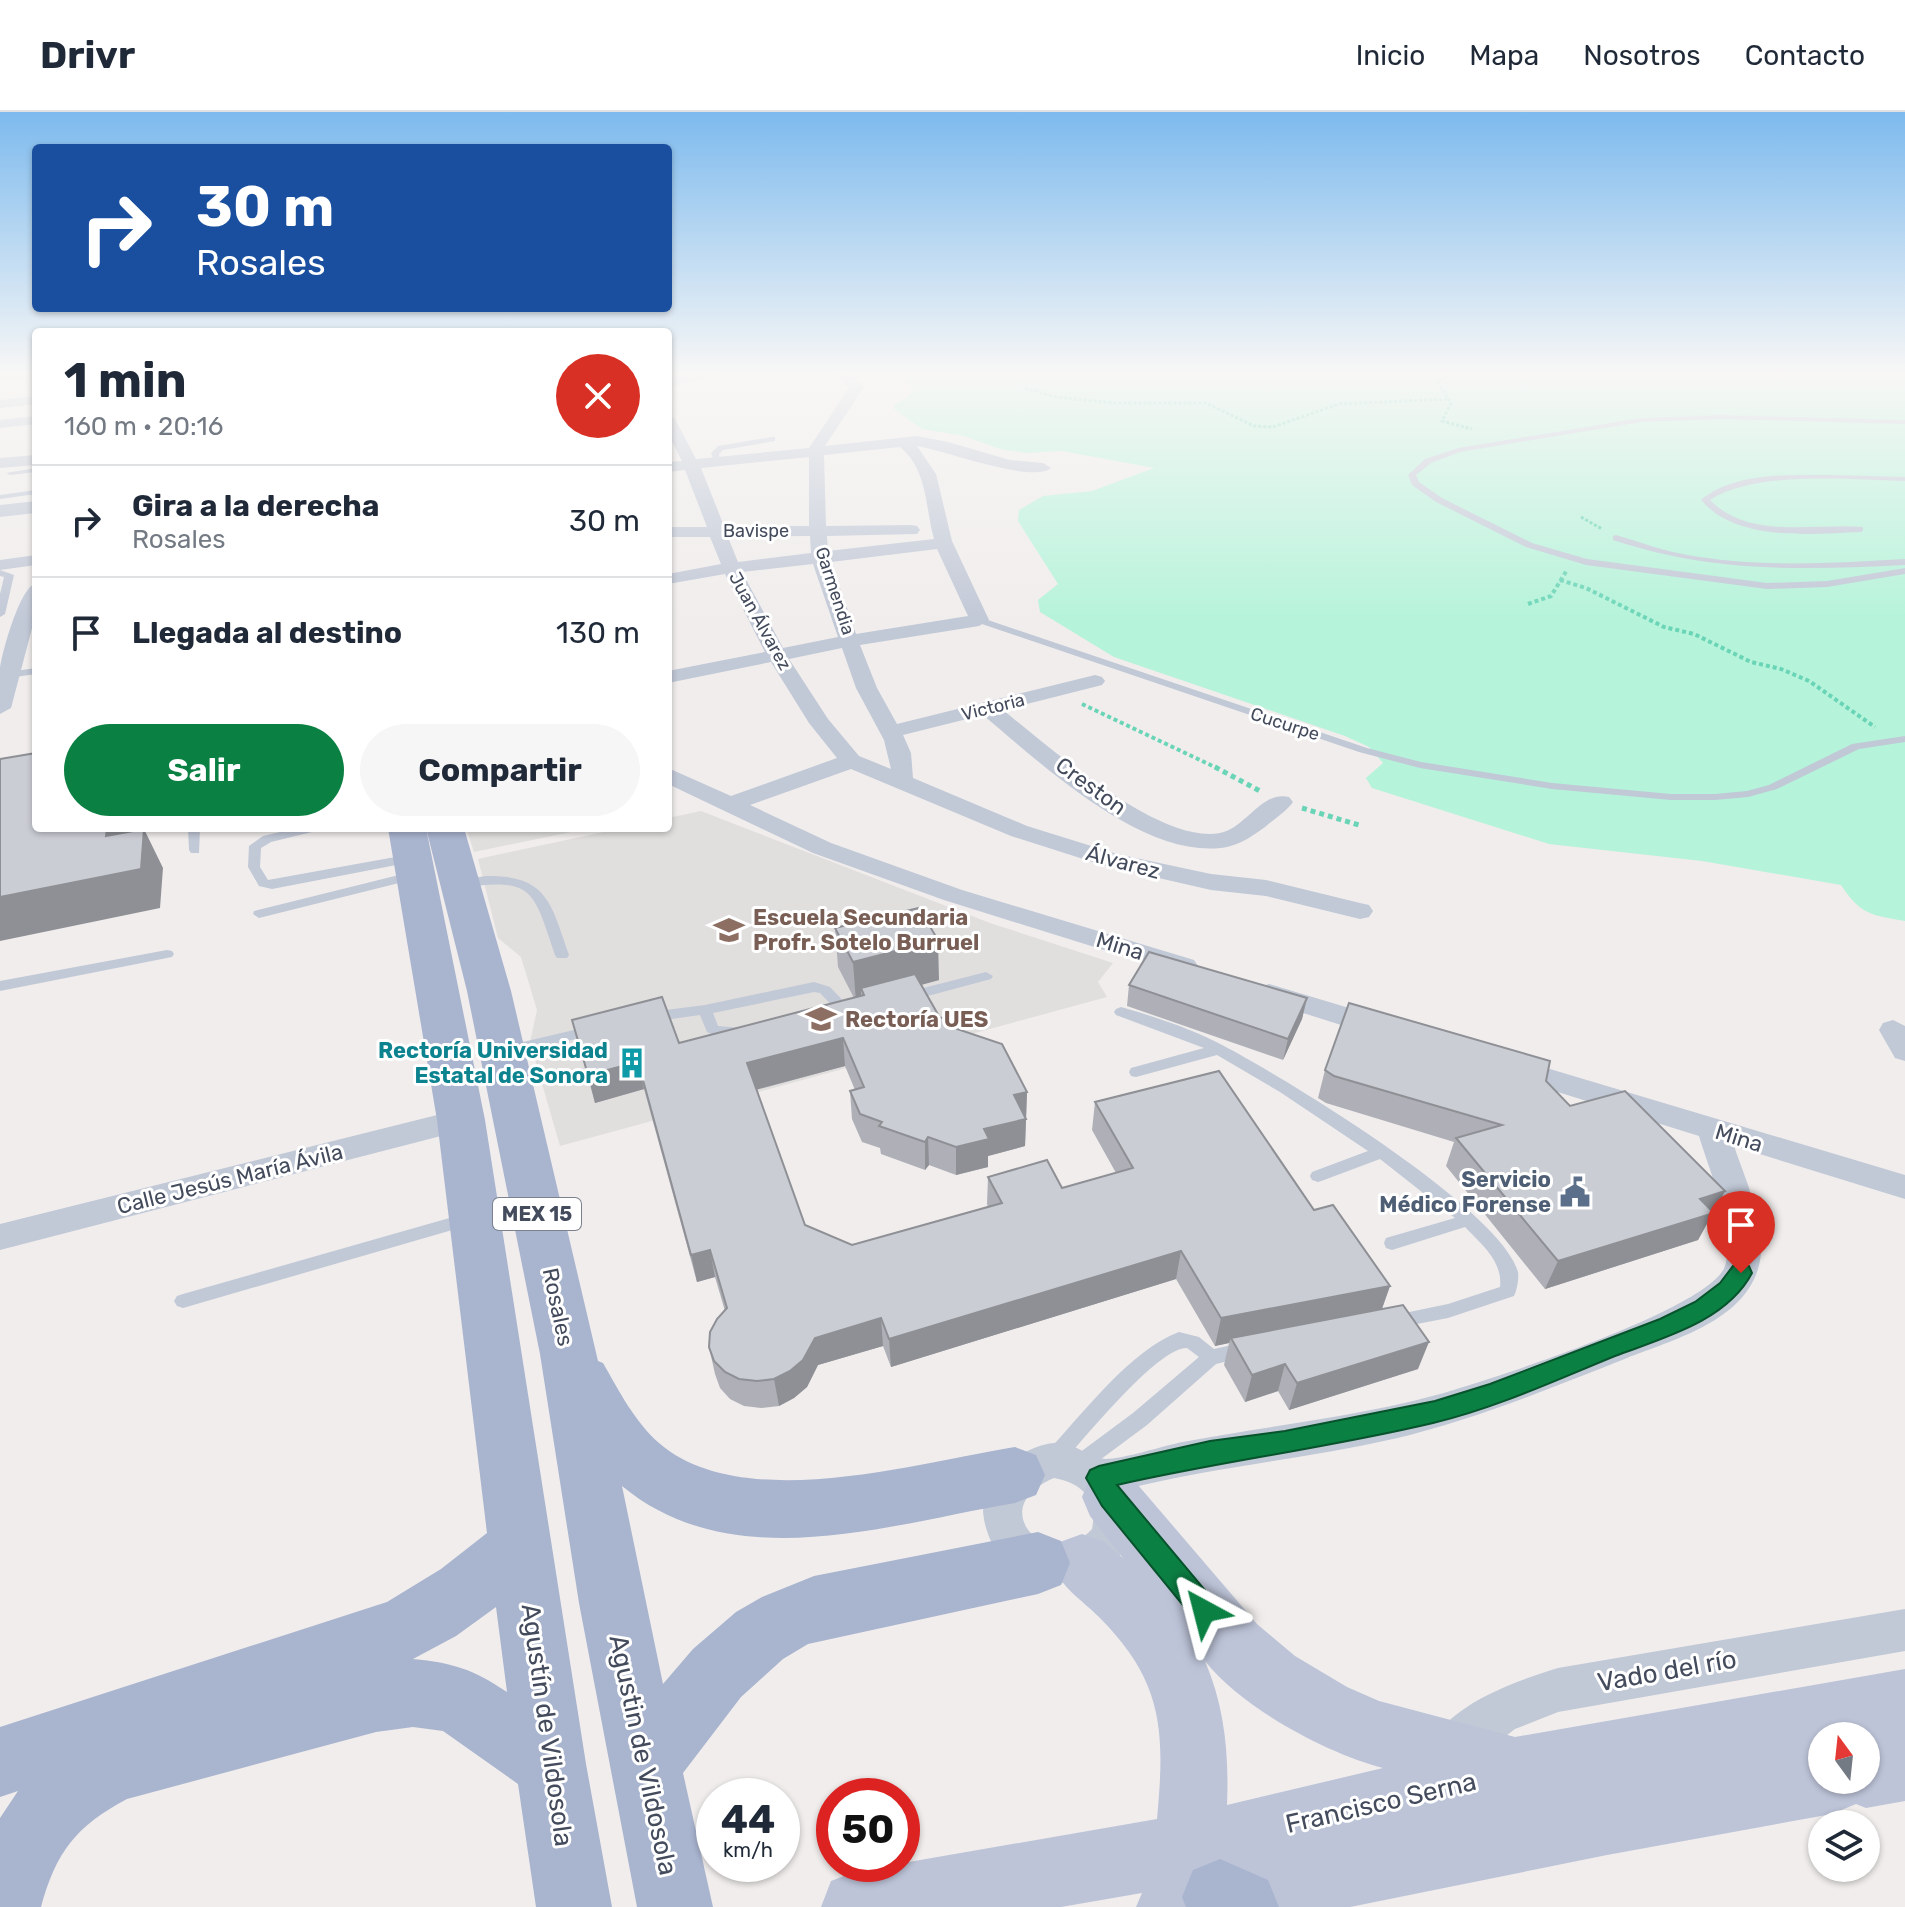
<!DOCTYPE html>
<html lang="es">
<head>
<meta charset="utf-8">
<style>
  :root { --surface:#fff; --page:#f6f6f7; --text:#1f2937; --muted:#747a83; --line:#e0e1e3; --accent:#0b8043 }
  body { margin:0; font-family:Rubik,sans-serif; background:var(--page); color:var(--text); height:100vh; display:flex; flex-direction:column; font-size:30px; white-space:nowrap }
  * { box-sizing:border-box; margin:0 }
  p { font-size:26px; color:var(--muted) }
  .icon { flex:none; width:44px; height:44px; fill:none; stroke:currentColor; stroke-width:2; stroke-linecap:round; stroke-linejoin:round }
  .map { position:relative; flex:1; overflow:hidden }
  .panel { position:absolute; left:32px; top:216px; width:640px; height:504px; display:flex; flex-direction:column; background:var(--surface); border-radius:8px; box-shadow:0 2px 6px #0004 }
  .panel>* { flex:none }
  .hud { position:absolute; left:32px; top:32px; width:640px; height:168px; border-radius:8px; box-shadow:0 2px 6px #0004; background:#1a4fa0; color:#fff; overflow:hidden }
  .needle { width:52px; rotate:345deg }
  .buttons { position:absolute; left:1808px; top:1610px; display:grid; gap:16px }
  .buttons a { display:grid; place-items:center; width:72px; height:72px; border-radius:50%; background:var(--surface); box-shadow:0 2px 6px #0004; font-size:40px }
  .speed { position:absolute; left:696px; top:1666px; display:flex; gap:16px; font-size:40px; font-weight:700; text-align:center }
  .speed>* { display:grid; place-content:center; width:104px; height:104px; border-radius:50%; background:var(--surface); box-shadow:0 2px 6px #0004; line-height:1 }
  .speed small { font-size:20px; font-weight:400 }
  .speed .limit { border:12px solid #d22; background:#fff; color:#111 }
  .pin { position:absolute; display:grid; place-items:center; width:68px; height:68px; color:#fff; margin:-82px -34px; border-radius:50% 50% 50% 0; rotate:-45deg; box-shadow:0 0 8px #0007 }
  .pin .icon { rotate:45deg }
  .me { position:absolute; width:88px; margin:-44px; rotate:322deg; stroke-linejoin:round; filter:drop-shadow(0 0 6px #0008) }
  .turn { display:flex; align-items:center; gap:28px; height:168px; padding:0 32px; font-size:36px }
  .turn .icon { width:104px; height:104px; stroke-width:2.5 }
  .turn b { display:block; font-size:56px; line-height:68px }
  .round { display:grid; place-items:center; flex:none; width:84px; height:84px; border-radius:42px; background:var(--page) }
  .head { display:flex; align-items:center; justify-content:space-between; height:136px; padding:0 32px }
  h1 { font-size:48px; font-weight:700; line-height:60px }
  .primary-button { display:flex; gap:16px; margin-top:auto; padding:16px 32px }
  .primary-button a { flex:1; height:92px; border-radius:48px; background:var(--accent); color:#fff; font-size:32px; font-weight:700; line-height:92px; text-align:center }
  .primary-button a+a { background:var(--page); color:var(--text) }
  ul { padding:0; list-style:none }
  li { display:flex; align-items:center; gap:24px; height:112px; padding:0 32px; border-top:2px solid var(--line) }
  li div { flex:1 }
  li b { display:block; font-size:30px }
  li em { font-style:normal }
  header { display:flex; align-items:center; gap:48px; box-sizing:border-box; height:112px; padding:0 40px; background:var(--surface); border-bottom:2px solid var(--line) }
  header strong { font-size:38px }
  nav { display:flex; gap:44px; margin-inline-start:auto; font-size:28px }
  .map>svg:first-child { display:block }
</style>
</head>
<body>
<header>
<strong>Drivr</strong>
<nav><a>Inicio</a><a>Mapa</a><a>Nosotros</a><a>Contacto</a></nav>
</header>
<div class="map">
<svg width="1905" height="1795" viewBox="0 0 1905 1795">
  <rect width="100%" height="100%" fill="#f0edec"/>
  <path fill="#e1dede" d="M701,699L990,811L1113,851L1098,870L1107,885L560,1034L530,930L537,898L521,845L498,826L478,747L622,716H668V706Z
    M466,716H591L474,740Z"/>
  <path fill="#b5f3da" d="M907,260H1905V809C1871,803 1861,803 1841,773L1702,749L1549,732L1372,676L1366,666L1383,651L1369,635L1345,624L1114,545L1040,500L1038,488L1058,472L1018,409L1019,398L1043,384L1092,379L1154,356L1062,339L1027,341L1000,337L964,324L922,317L894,297L895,292L907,286L913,278L902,263Z"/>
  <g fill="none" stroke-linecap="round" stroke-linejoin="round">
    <path stroke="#69d5b6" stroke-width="3" stroke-dasharray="3 2" stroke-linecap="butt" d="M1444,260L1447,263L1438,270L1451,291L1442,309L1472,317
      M1025,276L1056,285L1113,291H1206L1254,314L1273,315L1339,292L1449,287
      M1581,405L1602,417"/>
    <path stroke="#69d5b6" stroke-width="4" stroke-dasharray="4 3" stroke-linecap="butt" d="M1560,468L1586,476L1664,515L1694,522L1751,550L1781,557L1809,569L1875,615
      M1528,492L1551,484L1567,458
      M1082,592L1219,657"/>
    <path stroke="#69d5b6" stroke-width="5" stroke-dasharray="5 4" stroke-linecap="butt" d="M1215,655L1260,679
      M1302,696L1362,714"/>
    <path fill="#c1c8d6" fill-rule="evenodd" d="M1721,303L1905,308V312L1721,307L1641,310L1460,340L1431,351L1416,363L1419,370L1442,386L1532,431L1587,447L1767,471L1827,469L1905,456V462L1827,475L1767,477L1586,453L1526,435L1436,390L1412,373L1408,363L1425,347L1458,336L1641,306Z
      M772,325H775V329L723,338L719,342L721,351H715L711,341L718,334Z
      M36,356V360L10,363L6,361Z
      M1830,363L1905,365V369C1850,368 1757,358 1710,388C1749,428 1813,411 1863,415V419L1860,420C1810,422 1737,430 1701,388C1734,360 1789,363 1830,363Z
      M36,378V382L0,387V383Z
      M1616,423C1640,430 1663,439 1688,443C1760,456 1833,451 1905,447V453C1801,458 1713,461 1613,428V424Z
      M0,458L14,463L5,502L0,505V482L4,465L0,464Z
      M979,505L1367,636L1421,650L1552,671L1671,682H1715L1747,679L1769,673L1852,632L1905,624V630L1859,637L1777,677L1748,685L1715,688H1671L1552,677L1420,656L1359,640L976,510V506Z
      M36,556V562L8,566L3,563L8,560Z
      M188,716H200L199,741H191L189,738Z
      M297,716H318L316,719L271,730L261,736L260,755L268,768L412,742L418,746L412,750L272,777L259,774L248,755L249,734L263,724Z
      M415,759L421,763L419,766L259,806L253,802L254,799Z
      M486,764C548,763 551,792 569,843L567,846H557L555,843C533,777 533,765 460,776L454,772L460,768Z
      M167,838L172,839L174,842L172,845L0,879V869Z
      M986,860L993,864L991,867L909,889L902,884L904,881Z
      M814,870L830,875L851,897L853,900L851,903H841L820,881L814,880L713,901L718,914L741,916L743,919C734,929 718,926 707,920L700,903L650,910L643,905L650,900L705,893Z
      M1121,895C1156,905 1192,917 1224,934C1285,966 1501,1097 1518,1160C1519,1167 1517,1178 1514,1184L1448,1206L1396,1216L1390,1214L1387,1209L1390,1204L1448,1192L1500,1175C1503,1149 1481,1132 1465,1115L1392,1138L1386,1136L1384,1131L1386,1126L1455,1106L1380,1047L1324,1068L1318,1070L1312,1068L1310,1064L1312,1060L1368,1039L1280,980L1217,943L1136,965L1131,964L1129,960L1131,956L1204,936L1116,903L1114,900L1116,897Z
      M591,914L598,919L596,922L506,944L499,939L506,934Z
      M467,1101L473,1102L475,1107L473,1112L183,1196L177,1194L174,1189L177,1184L183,1182Z
      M1179,1220L1199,1225L1214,1237L1246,1230L1252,1233L1255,1238L1252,1243L1216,1252L1147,1313L1085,1359L1078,1362L1071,1359L1068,1353L1071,1347L1133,1301L1199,1245L1187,1236C1158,1235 1084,1327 1063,1350L1056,1353L1049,1350L1046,1344L1049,1338C1083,1301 1132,1237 1179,1220Z"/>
    <path fill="#c1c8d6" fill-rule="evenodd" d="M36,260V266L0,269V261Z
      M701,260H730L668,275V267Z
      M831,260H847L864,275L825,334L917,324L948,330L1010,348L1043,351L1051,356C1032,372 944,338 917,334L936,362L952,429L989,508L979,514L860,533L877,576L897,612L1095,563L1102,565L1105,569L1102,573L1003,598C1049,635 1160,733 1220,721C1246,716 1262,678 1289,685L1293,690C1286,700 1274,707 1265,715C1254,723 1241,732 1227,735C1145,750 1042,652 983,603L903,623L911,641L913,666L1027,714L1117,742L1211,762L1266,768L1360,791L1369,793L1373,799L1369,805L1360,807L1266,784L1211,778L1102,753L1011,724L851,657L750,693L831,731L962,778L1194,848L1198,854L1194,860L1184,863L944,788L813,741L668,672V656L731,684L837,646L809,611L771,550L668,571V559L765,540L725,462L668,472V462L721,452L710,425H668V415H707L685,358L668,360V350L682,349L668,322V303L675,307L696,347L809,336L849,276ZM900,335C928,358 925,395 934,427L828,439L827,424L917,422L920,418L917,414L911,413L826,414L824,343ZM809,345V414H724L701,356ZM810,424L811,441L738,450L728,425ZM937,437L968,504L856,522L831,450ZM813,452L838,525L783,536L742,460ZM842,536L856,576L884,628L891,657L859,644L828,607L789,547Z
      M36,284V292L0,296V288Z
      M36,304V312L0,316V308Z
      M36,343V353L0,356V346Z
      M36,443V453L0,458V448Z
      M36,471V501L11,596L0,602C0,588 0,572 0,557C2,540 20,475 36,471Z
      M1269,872L1389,908L1393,915L1389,922L1379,925L1259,887L1255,881L1259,875Z
      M1893,908L1905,914V949L1895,946L1879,918L1883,911Z
      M1510,945L1905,1063V1087L1734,1034C1746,1070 1770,1120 1758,1157C1742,1210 1672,1228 1627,1246C1551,1276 1474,1308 1393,1327C1305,1347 1214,1355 1126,1377C1166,1469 1017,1513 987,1419C981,1401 981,1382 992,1366C1003,1351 1034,1332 1054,1331C1072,1329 1089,1346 1105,1347C1124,1347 1162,1334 1183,1330C1235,1320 1287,1313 1339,1304C1373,1298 1407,1291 1440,1282C1489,1268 1711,1197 1725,1154C1736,1120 1709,1058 1699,1024L1500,962L1495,955L1500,948ZM1054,1366C1082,1371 1098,1387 1092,1417C1049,1463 982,1396 1054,1366Z
      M461,997L472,1000L476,1008L472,1016L0,1138V1112Z
      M1905,1497V1539L1558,1600L1515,1617L1465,1655L1449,1661L1433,1655L1427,1639C1446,1593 1513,1570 1558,1556Z"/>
    <path fill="#c1c8d6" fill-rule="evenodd" d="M36,389V401L0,405V393Z"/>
    <path fill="#bdc4d8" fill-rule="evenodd" d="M1111,1358L1132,1366L1257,1512L1295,1544L1347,1575L1379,1589L1515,1625L1905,1557V1689L1866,1696L1856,1692L1832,1702L1607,1743L1350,1795H1136L1142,1781L1061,1795H821L831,1769L857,1759L1157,1707C1165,1620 1164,1570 1099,1505C1079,1485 1063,1478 1052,1451L1060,1430L1082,1422L1104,1430L1123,1446L1090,1404L1082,1385L1090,1366ZM1205,1549C1242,1596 1326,1641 1383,1656L1227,1693C1229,1643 1225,1596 1205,1549ZM1822,1624H1866V1668H1822Z"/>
    <path fill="#a9b4cf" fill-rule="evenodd" d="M388,716H426L485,1008L586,1652L612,1795H536L518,1672L443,1619L413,1615L376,1620L127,1687C76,1714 56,1740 41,1795H0V1706L18,1679L0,1685V1615L387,1490L441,1457L487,1421L437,1008ZM496,1495L507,1580C473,1557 453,1551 413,1547L456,1524Z
      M426,716H464L511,879L598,1249L603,1251C619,1279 635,1310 659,1331C742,1403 916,1351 1015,1335L1036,1343L1045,1363L1036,1383L1015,1391C889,1412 733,1466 622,1374L663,1572L693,1537L736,1500L762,1485L814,1464L1038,1420L1061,1429L1070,1451L1061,1473L1038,1482L808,1532L783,1547L741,1585L683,1661L713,1795H637L579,1491L540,1242L467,879Z
      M1220,1747L1268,1768L1279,1795H1186L1182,1785L1193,1758Z"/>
  </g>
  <path fill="#afb0b7" d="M835,816L939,868L921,873L940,906L957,917L1027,980L1025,1034L988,1044V1055L956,1063L929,1053L925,1058L881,1042L880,1036L862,1030L852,1007L850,979L855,978L845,954L756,978L805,1113L852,1133L988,1095L987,1092L988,1065L1062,1076L1116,1061L1092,1018L1095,990L1314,1098L1390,1174L1382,1197L1418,1257L1289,1298L1278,1279L1245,1290L1224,1253L1229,1231L1215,1234L1176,1167L891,1255L883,1234L818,1253L807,1275L794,1286L779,1294L761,1296L744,1294L730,1287L720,1276L715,1262L709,1235L725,1199L715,1165L697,1170L644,977L595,991L572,908L679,931L854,886L838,855Z
    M1129,873L1307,886L1302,907L1283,948L1127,894Z
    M1325,958L1546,969L1570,994L1725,1079L1698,1128L1545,1177L1446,1054L1454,1030L1326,991L1318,986Z"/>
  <path fill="#8e9095" d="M107,716H130L126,760L144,717L163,756L160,796L0,829V785L106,724Z
    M938,828L939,868L865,888L864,883L861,876V889L856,890L853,850Z
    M1307,886L1302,907L1283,948L1288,927Z
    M843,926L845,954L751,979L747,951Z
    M638,950L644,977L595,991L588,963Z
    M1027,980L1025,1034L988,1044V1055L956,1063V1035L984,1017L1014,983Z
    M928,1025L929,1053L925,1058V1030Z
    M1725,1079L1698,1128L1545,1177L1558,1149L1700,1087Z
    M710,1138L715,1165L697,1170L691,1143Z
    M1181,1139L1176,1167L891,1255L889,1227Z
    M1390,1174L1380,1202L1231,1226L1229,1231L1215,1234L1221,1206Z
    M881,1206L883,1234L818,1253L807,1275L794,1286L779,1294L774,1267L815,1226Z
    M1429,1230L1418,1257L1289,1298L1297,1271Z
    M1285,1252L1278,1279L1245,1290L1252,1263Z"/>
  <path fill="#cbcdd5" stroke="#8e9095" stroke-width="2" d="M36,641V716H107L106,724L144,717L141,757L0,785V647Z
    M919,796L938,828L853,850L835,816Z
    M1149,840L1307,886L1288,927L1129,873Z
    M915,862L940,906L951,904L957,917L1002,932L1027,980L1014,983L1026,1007L984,1017L989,1027L956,1035L928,1025L925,1030L879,1014L882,1010L860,1002L850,979L864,975L843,926L747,951L805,1113L852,1133L1002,1091L988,1065L1047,1048L1062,1076L1133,1056L1095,990L1219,959L1314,1098L1333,1093L1390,1174L1221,1206L1181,1139L889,1227L881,1206L815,1226L803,1248L790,1259L774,1267L757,1269L739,1267L725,1260L714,1249L709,1235L710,1220L717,1207L727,1196L710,1138L691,1143L638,950L588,963L572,908L662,885L679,931L864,883L861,876Z
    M1349,891L1550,949L1546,969L1570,994L1625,979L1725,1079L1700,1087L1714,1101L1558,1149L1456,1026L1502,1013L1334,964L1325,958Z
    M1403,1193L1429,1230L1297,1271L1285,1252L1252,1263L1231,1226Z"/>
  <linearGradient id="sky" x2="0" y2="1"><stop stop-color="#7dbaee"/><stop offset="0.51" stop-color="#f8f7f6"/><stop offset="1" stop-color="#f8f7f6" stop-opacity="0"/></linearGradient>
  <rect width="1905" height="512" fill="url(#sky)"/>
  <path fill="#0b8043" stroke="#07532c" stroke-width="2" d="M1741,1152L1749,1154L1752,1161C1727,1209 1663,1226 1615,1244C1556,1268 1496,1296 1433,1311C1328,1336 1222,1349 1117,1373L1214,1489L1218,1499L1214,1508L1204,1512L1195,1508L1102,1394L1086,1366L1090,1358L1099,1354L1210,1329L1285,1319L1435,1289L1490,1272L1660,1207L1695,1190L1720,1171L1733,1154Z"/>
  <defs>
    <g id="school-bare" transform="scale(2.4)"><path d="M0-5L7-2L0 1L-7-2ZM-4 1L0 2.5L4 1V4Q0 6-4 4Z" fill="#8d6e63" stroke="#fff" stroke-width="2.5" paint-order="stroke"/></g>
    <g id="university-bare" transform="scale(2.4)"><path d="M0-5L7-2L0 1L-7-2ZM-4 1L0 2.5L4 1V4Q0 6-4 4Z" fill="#8d6e63" stroke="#fff" stroke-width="2.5" paint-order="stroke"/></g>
    <g id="building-bare" transform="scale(2.4)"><path d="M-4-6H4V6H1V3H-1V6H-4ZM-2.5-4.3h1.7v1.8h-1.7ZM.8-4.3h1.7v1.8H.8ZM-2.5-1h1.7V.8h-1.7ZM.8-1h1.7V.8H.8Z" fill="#0f9aa8" stroke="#fff" stroke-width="2.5" paint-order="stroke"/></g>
    <g id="civic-bare" transform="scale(2.4)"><path d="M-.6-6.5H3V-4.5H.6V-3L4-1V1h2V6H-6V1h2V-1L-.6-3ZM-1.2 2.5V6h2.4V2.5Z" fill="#5c6f8a" stroke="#fff" stroke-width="2.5" paint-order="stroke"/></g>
  </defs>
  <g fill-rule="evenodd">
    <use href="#school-bare" x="729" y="818"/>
    <use href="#university-bare" x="821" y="907"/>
    <use href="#building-bare" x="632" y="951"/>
    <use href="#civic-bare" x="1575" y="1080"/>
  </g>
  <g text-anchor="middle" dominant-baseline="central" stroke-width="6" stroke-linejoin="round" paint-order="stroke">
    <g font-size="18" fill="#434b5c" stroke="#fff">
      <text x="756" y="419">Bavispe</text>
      <text transform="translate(835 479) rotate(72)">Garmendia</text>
      <text transform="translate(760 509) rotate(61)">Juan Álvarez</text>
      <text transform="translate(993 595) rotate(-14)">Victoria</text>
      <text transform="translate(1285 612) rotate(18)">Cucurpe</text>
    </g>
    <rect fill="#fff" stroke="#7b818d" stroke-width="2" x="493" y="1086" width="88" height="32" rx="6"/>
    <g font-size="20" font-weight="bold" fill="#434b5c">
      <text x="537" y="1102">MEX 15</text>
    </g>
    <g font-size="22" fill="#434b5c" stroke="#fff">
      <text transform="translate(1091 674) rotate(36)">Creston</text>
      <text transform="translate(1123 750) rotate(15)">Álvarez</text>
      <text transform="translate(1120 834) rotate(17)">Mina</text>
      <text transform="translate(1739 1026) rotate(17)">Mina</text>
      <text transform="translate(230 1067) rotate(-14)">Calle Jesús María Ávila</text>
      <text transform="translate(558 1195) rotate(78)">Rosales</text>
    </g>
    <g font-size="22" font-weight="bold" fill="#785e54" stroke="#fff" text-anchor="start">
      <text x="753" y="805">Escuela Secundaria<tspan x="753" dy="25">Profr. Sotelo Burruel</tspan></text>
      <text x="845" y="907">Rectoría UES</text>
    </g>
    <g font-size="22" font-weight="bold" fill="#0d838f" stroke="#fff" text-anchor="end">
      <text x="608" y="938">Rectoría Universidad<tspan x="608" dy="25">Estatal de Sonora</tspan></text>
    </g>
    <g font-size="22" font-weight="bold" fill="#4e5e75" stroke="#fff" text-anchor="end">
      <text x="1551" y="1067">Servicio<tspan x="1551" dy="25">Médico Forense</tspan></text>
    </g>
    <g font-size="26" fill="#434b5c" stroke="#fff">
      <text transform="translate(1667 1559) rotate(-10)">Vado del río</text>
      <text transform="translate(547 1613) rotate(82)">Agustín de Vildosola</text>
      <text transform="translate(643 1643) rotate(78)">Agustin de Vildosola</text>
      <text transform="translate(1381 1691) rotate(-13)">Francisco Serna</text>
    </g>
  </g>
</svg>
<div class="buttons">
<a><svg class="needle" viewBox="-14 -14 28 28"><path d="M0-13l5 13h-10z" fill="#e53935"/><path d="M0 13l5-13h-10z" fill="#747a83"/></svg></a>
<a><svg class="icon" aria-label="layers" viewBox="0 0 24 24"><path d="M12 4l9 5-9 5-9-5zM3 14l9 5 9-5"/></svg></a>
</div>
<div class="speed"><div>44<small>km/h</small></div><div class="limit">50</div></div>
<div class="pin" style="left:1741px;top:1161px;background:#d93025"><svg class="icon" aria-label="arrive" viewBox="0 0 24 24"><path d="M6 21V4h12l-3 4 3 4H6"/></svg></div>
<svg class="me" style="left:1204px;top:1499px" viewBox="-20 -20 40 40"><path d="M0-17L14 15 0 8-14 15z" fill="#0b8043" stroke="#fff" stroke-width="4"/></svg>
<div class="hud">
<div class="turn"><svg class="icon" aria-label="right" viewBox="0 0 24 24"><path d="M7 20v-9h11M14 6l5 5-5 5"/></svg><div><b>30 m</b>Rosales</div></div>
</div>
<section class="panel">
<div class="head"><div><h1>1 min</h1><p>160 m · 20:16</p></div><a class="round" style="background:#d93025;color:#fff"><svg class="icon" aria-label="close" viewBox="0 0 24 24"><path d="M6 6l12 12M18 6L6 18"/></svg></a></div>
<ul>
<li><svg class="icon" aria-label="right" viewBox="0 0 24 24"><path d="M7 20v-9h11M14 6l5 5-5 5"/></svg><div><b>Gira a la derecha</b><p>Rosales</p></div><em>30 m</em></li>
<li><svg class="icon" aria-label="arrive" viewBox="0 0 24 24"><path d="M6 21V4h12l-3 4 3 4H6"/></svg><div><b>Llegada al destino</b></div><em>130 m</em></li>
</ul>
<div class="primary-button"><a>Salir</a><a>Compartir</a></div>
</section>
</div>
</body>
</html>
